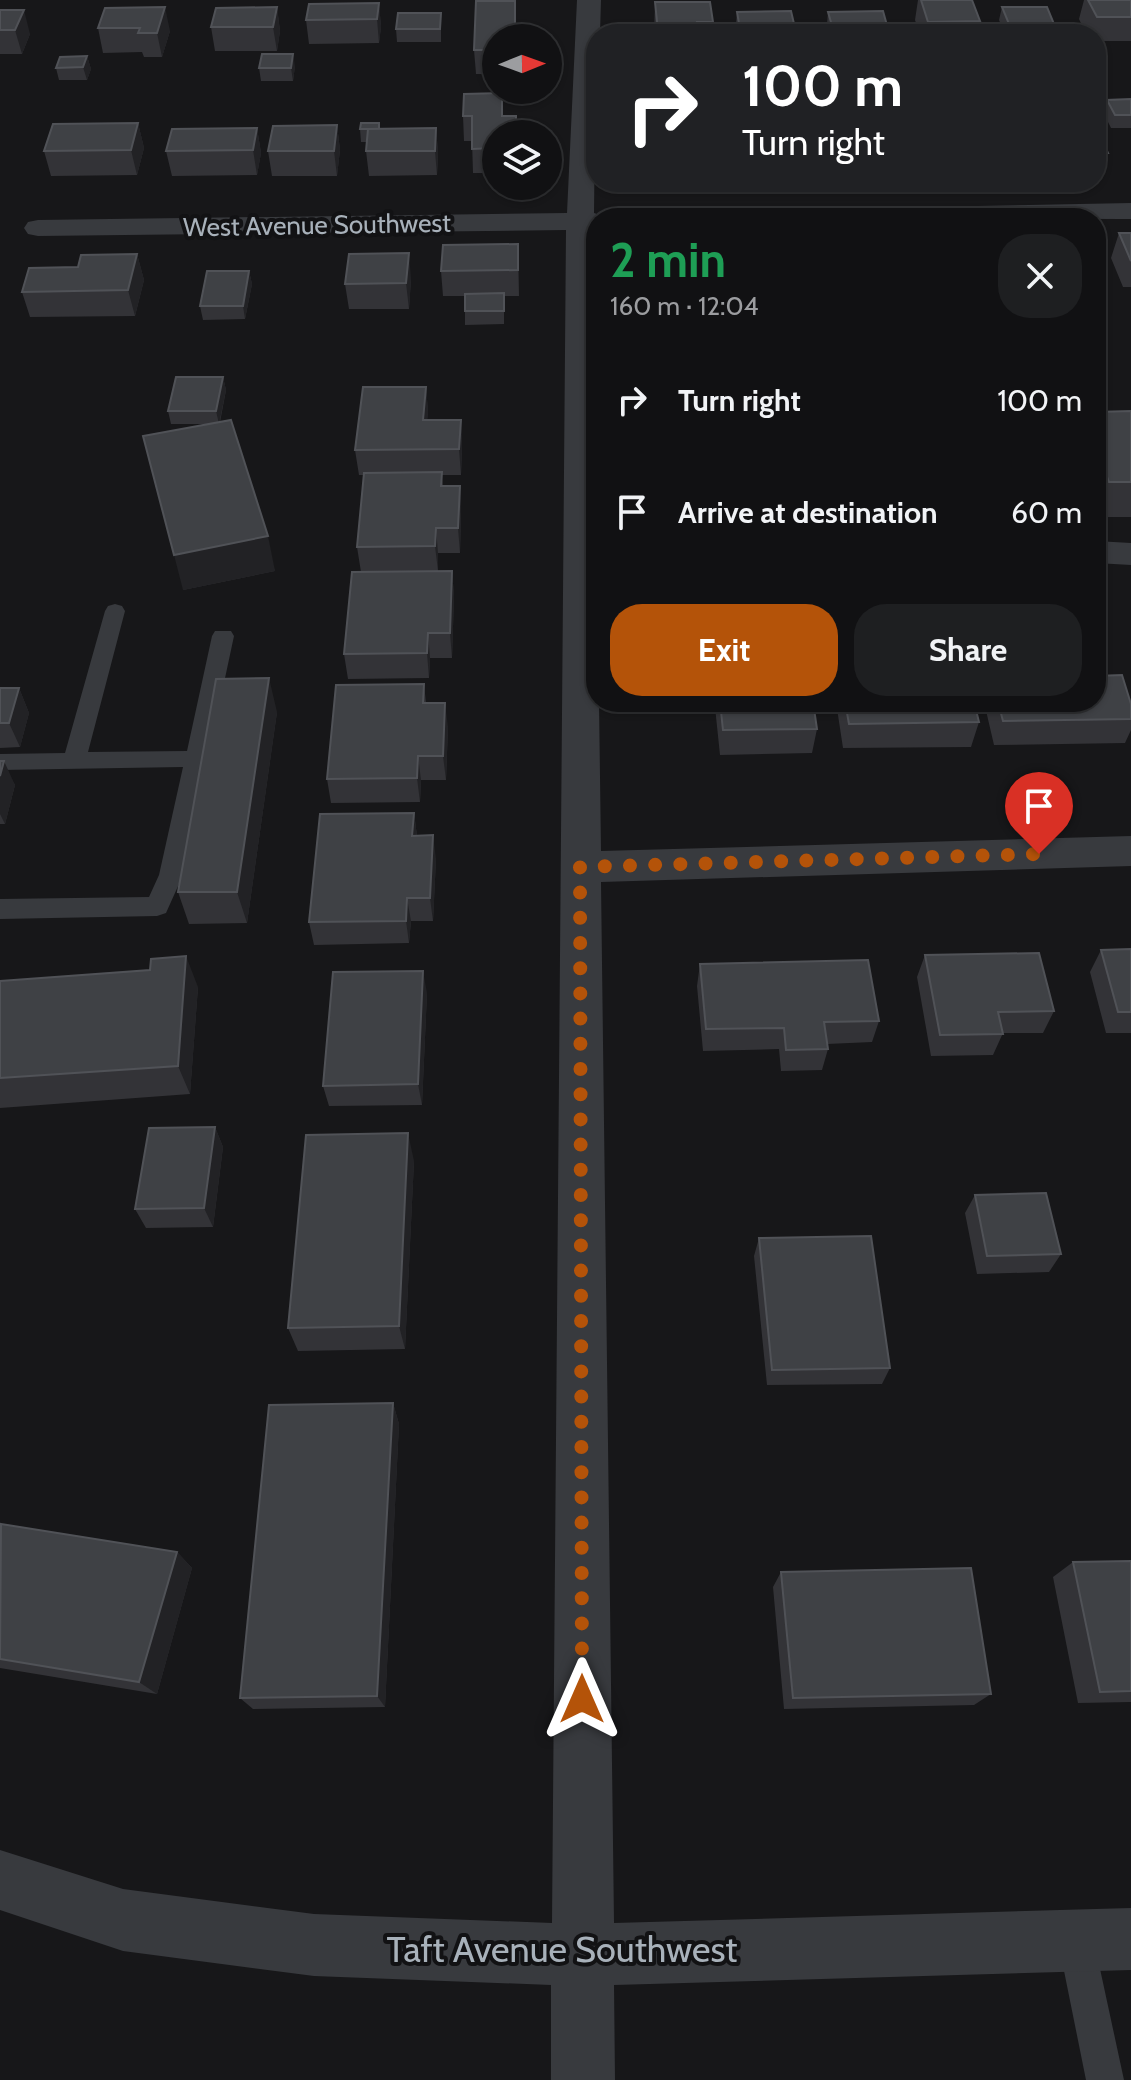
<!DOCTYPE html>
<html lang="en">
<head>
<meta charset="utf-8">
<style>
  :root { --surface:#111113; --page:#1e1f21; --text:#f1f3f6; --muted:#9c9da0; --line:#303133; --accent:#b45309 }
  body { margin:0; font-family:Cabin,sans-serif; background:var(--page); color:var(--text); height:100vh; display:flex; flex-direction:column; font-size:30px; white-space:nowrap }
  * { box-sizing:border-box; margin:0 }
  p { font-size:26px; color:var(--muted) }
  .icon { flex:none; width:44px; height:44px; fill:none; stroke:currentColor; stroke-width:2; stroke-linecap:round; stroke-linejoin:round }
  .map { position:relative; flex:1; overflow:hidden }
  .details { position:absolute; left:586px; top:208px; width:520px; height:504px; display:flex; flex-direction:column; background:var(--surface); border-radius:32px; box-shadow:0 2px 6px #0004,0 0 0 2px var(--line) }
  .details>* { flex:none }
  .hud { position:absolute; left:586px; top:24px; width:520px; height:168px; border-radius:32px; box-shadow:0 2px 6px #0004,0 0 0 2px var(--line); background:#202124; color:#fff; overflow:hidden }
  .needle { width:52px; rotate:89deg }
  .tools { position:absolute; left:482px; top:24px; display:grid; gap:16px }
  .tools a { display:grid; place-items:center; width:80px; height:80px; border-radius:50%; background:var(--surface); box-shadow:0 2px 6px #0004,0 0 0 2px var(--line); font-size:40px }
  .pin { position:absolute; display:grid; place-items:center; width:68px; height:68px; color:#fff; margin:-82px -34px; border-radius:50% 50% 50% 0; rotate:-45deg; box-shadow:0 0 8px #0007 }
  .pin .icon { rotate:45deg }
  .me { position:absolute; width:88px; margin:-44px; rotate:0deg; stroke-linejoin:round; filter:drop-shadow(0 0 6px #0008) }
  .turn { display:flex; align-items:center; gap:28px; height:168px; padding:0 24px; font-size:36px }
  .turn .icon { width:104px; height:104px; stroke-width:2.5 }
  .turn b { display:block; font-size:56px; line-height:68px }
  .round { display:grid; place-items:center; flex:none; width:84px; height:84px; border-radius:32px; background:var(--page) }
  .headline { display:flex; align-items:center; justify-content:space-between; height:136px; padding:0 24px }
  h1 { font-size:48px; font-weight:800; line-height:60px; color:#1e9e55 }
  .action { display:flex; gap:16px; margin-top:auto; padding:16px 24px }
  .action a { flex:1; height:92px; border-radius:32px; background:var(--accent); color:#fff; font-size:32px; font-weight:800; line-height:92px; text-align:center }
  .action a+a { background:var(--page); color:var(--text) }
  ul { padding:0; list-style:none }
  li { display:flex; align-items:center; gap:24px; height:112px; padding:0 24px }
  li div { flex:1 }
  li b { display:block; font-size:30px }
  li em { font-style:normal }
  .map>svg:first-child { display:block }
</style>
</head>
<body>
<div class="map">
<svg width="1131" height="2080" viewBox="0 0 1131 2080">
  <rect width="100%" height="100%" fill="#171719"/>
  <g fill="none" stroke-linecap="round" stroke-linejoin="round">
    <path fill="#383a3e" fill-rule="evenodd" d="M115,604L122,606L125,611L88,752L187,751L212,636L215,631H231L234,636L183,875L166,913L157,916L0,919V899L149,897L159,875L183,767L0,770V754L65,753L105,611L108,606Z
      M1076,1923L1089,1928L1094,1941L1124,2080H1086L1058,1941L1063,1928Z"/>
    <path fill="#383a3e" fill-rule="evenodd" d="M577,0H601L600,34H596L594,213L608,218H596L594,229L596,702H599L601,851L1131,836V866L601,882L614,1923L1131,1908V1970L614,1985L615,2080H551V1985L314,1976L123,1951L0,1910V1850L123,1889L314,1914L552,1923L566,230L38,236L28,234L24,228L28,222L38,220L567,213Z
      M1131,203V219L745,218L749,212L759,210Z
      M1096,541L1131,543V565L1096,563Z"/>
  </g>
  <path fill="#333337" d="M918,0H972L980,21L977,34H920L915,20Z
    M1084,0H1131V41H1096V34H1086L1079,19Z
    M515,1L516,38H496V74H476L474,50Z
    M655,2L713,22L712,34H654Z
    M379,3L381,27L379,43L309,44L306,20Z
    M277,7L280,31L277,51H215L211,27Z
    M1002,7L1054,24L1052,34H1005L999,20Z
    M105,8L170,31L162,57H144L142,52L103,53L98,28Z
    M0,10L30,34L22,54H0Z
    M737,12L795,28L794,34H738L736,24Z
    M828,12L888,29V34H829L827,24Z
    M441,13V42H397L396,29Z
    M87,56L91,69L87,80H59L56,68Z
    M295,66L293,81H261L259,68Z
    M1131,99V128H1111L1103,112L1107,100Z
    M463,116H503L496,134V173H473L472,141H464Z
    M138,123L144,148L137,175L51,176L44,151Z
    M379,123L380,129L436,128L438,153L437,175L369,176L366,151L367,142H361L360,129Z
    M337,125L340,150L337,176H272L268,151Z
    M257,128L261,153L257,175L172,176L166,151Z
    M1096,131L1108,153L1104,166H1096Z
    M1119,233H1131V287H1123L1111,258Z
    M518,244L519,296H504V324L465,325V296H443L441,271Z
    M137,254L144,280L135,316L30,317L22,292L78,267Z
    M249,271L252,284L245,319L203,320L200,306Z
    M411,279L409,309H349L345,284Z
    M223,377L226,390L220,422L275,571L183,590L207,424H171L168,411Z
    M426,387L428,412L427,420H461L462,446L461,475H442L443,486H460L461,511L460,553H438V571H452L454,596L452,658H430L429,678L348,679L344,654L361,572L357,547L364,475H359L355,450Z
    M1131,411V517H1096V412Z
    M424,684L426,703L448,727L446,780H421L420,802L331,803L327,779Z
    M0,688H19L29,713L20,747L0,748Z
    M716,702H813L817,729L812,753L720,755L715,707Z
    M836,702H974L979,722L971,747L843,748Z
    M984,702H1096L1131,704V730L1125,743L994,745Z
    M277,712L247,923L189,924L178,892Z
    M0,761L15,785L5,824H0Z
    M414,813L417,836L436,859L433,921H411L409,943L314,945L309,922Z
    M1131,949V1033H1106L1090,972L1101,950Z
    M925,955L1054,1011L1043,1033H1003L993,1055L931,1056L917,977Z
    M700,964L879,1021L872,1042L827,1044L828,1049L822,1070L781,1071L779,1049L703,1051L697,986Z
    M0,981L198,987L190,1094L0,1108Z
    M427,993L422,1105L329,1106L323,1086Z
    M215,1127L223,1147L213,1227L146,1228L135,1209Z
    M414,1161L405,1349L298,1351L288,1328Z
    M975,1195L1061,1254L1049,1272L977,1274L965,1213Z
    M759,1238L890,1368L882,1384L767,1385L754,1256Z
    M393,1403L399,1424L385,1707L253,1709L240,1698Z
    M0,1526L177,1552L192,1568L157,1694L0,1668Z
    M1131,1561V1702L1078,1703L1053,1577L1073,1562Z
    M781,1572L991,1694L974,1705L784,1709L773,1587Z"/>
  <path fill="#222225" d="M379,3L381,27L379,43L377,19Z
    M165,7L170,31L162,57L157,33Z
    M277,7L280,31L277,51L273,27Z
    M24,10L30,34L22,54L15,30Z
    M293,54L295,66L293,81L291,68Z
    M87,56L91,69L87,80L83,67Z
    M138,123L144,148L137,175L131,150Z
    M337,125L340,150L337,176L334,151Z
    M257,128L261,153L257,175L253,150Z
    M436,128L438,153L437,175L435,151Z
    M409,253L411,279L409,309L406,283Z
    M137,254L144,280L135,316L128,290Z
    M249,271L252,284L245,319L243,306Z
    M223,377L226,390L219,424L216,411Z
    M426,387L428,412L425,446L423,420Z
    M461,420L462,446L461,475L459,449Z
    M460,486L461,511L460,553L458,528Z
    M436,528L438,553V571L435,546Z
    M268,536L275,571L183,590L174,555Z
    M452,571L454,596L452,658L450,633Z
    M428,633L430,658L429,678L427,653Z
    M269,678L277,712L247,923L237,892Z
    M19,688L29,713L20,747L9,723Z
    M445,703L448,727L446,780L443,756Z
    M418,756L421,780L420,802L417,778Z
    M4,761L15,785L5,824L0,814V776Z
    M414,813L417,836H412Z
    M433,835L436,859L433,921L430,898Z
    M407,898L411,921L409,943L406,921Z
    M186,956L198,987L190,1094L178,1066Z
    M423,971L427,993L422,1105L418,1084Z
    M215,1127L223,1147L213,1227L204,1208Z
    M408,1133L414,1161L405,1349L399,1326Z
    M393,1403L399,1424L385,1707L377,1696Z
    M177,1552L192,1568L157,1694L139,1682Z"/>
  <path fill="#3f4145" stroke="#505257" stroke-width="2" d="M921,0H972L980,21L928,22Z
    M1088,0H1131V17H1097Z
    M476,1H515V38H496V50H474Z
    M655,2H710L713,22H697L699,31H658Z
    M379,3L377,19L306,20L309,4Z
    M165,7L157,33H138L140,28H98L105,8Z
    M277,7L273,27H211L216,8Z
    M1002,7H1047L1054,24H1009Z
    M0,10H24L15,30H0Z
    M791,11L795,28L740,29L737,12Z
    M883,11L888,29H833L828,12Z
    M398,13H441L440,29H396Z
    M262,54H293L291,68H259Z
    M87,56L83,67L56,68L60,57Z
    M502,93V116H516V134H496V148L472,149V116H463L464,94Z
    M1131,99V115H1115L1107,100Z
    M138,123L131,150L44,151L53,124Z
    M361,123H379V129H360Z
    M337,125L334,151H268L273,126Z
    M257,128L253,150L166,151L172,129Z
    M436,128L435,151H366L368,129Z
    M1096,131H1098L1108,153H1096Z
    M1119,233H1131V261Z
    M518,244V270L441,271L443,245Z
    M409,253L406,283L345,284L349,254Z
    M137,254L128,290L22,292L29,268L78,267L81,255Z
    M207,271H249L243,306H200Z
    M504,293V311H465V294Z
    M176,377H223L216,411H168Z
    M363,387H426L423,420H461L459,449L355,450Z
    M1131,411V482H1109L1102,463H1096V412Z
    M231,420L268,536L174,555L143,436Z
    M442,472L441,486H460L458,528H436L435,546L357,547L364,473Z
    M452,571L450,633H428L427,653L344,654L352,572Z
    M1122,675L1131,704V719L1003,721L998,702H1096V676Z
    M269,678L237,892H178L216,679Z
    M424,684L423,703H445L443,756H418L417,778L327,779L336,685Z
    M0,688H19L9,723H0Z
    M720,702H813L817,729L723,730Z
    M845,702H974L979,722L849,724Z
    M0,761H4L0,776Z
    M414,813L412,836L433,835L430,898H407L406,921L309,922L320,814Z
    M1131,949V1012H1118L1101,950Z
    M1039,953L1054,1011L998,1012L1003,1034L940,1035L925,955Z
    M186,956L178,1066L0,1078V981L150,970L151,959Z
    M868,960L879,1021L824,1022L828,1049L786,1050L784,1028L706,1029L700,964Z
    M423,971L418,1084L323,1086L333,972Z
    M215,1127L204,1208L135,1209L149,1128Z
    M408,1133L399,1326L288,1328L306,1135Z
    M1046,1193L1061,1254L987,1256L975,1195Z
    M871,1236L890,1368L772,1370L759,1238Z
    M393,1403L377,1696L240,1698L269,1405Z
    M1,1524L177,1552L139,1682L0,1659Z
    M1131,1561V1691L1100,1692L1073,1562Z
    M971,1568L991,1694L793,1698L781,1572Z"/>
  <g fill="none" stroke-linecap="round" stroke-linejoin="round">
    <path stroke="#b45309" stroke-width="14" stroke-dasharray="0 25.2" d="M582,1699L580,867L1039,854"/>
  </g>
  <g text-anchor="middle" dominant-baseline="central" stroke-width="8" stroke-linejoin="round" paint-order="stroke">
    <g font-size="26" fill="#a8b1ba" stroke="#121214">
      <text transform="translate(317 225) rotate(-1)">West Avenue Southwest</text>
    </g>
    <g font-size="36" fill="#a8b1ba" stroke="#121214">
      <text x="562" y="1949">Taft Avenue Southwest</text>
    </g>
  </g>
</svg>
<div class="tools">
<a><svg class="needle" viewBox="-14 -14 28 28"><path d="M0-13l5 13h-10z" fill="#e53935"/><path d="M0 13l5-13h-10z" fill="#9c9da0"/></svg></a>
<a><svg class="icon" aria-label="layers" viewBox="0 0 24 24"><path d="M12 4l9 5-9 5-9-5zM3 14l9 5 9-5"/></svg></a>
</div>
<div class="pin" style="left:1039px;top:854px;background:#d93025"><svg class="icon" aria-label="arrive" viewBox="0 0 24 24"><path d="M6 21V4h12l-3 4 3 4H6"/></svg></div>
<svg class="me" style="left:582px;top:1699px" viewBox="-20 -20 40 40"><path d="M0-17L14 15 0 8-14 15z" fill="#b45309" stroke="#fff" stroke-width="4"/></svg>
<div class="hud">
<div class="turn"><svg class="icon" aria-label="right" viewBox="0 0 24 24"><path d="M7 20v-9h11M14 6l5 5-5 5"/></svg><div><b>100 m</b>Turn right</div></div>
</div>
<section class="details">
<div class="headline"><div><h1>2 min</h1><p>160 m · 12:04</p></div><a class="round"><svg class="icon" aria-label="close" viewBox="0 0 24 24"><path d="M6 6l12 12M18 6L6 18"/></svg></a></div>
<ul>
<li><svg class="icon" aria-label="right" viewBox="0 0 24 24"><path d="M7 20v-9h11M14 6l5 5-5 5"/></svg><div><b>Turn right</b></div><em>100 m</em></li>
<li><svg class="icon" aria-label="arrive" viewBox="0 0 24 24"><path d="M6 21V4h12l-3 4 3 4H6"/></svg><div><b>Arrive at destination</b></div><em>60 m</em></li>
</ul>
<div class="action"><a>Exit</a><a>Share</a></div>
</section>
</div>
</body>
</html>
